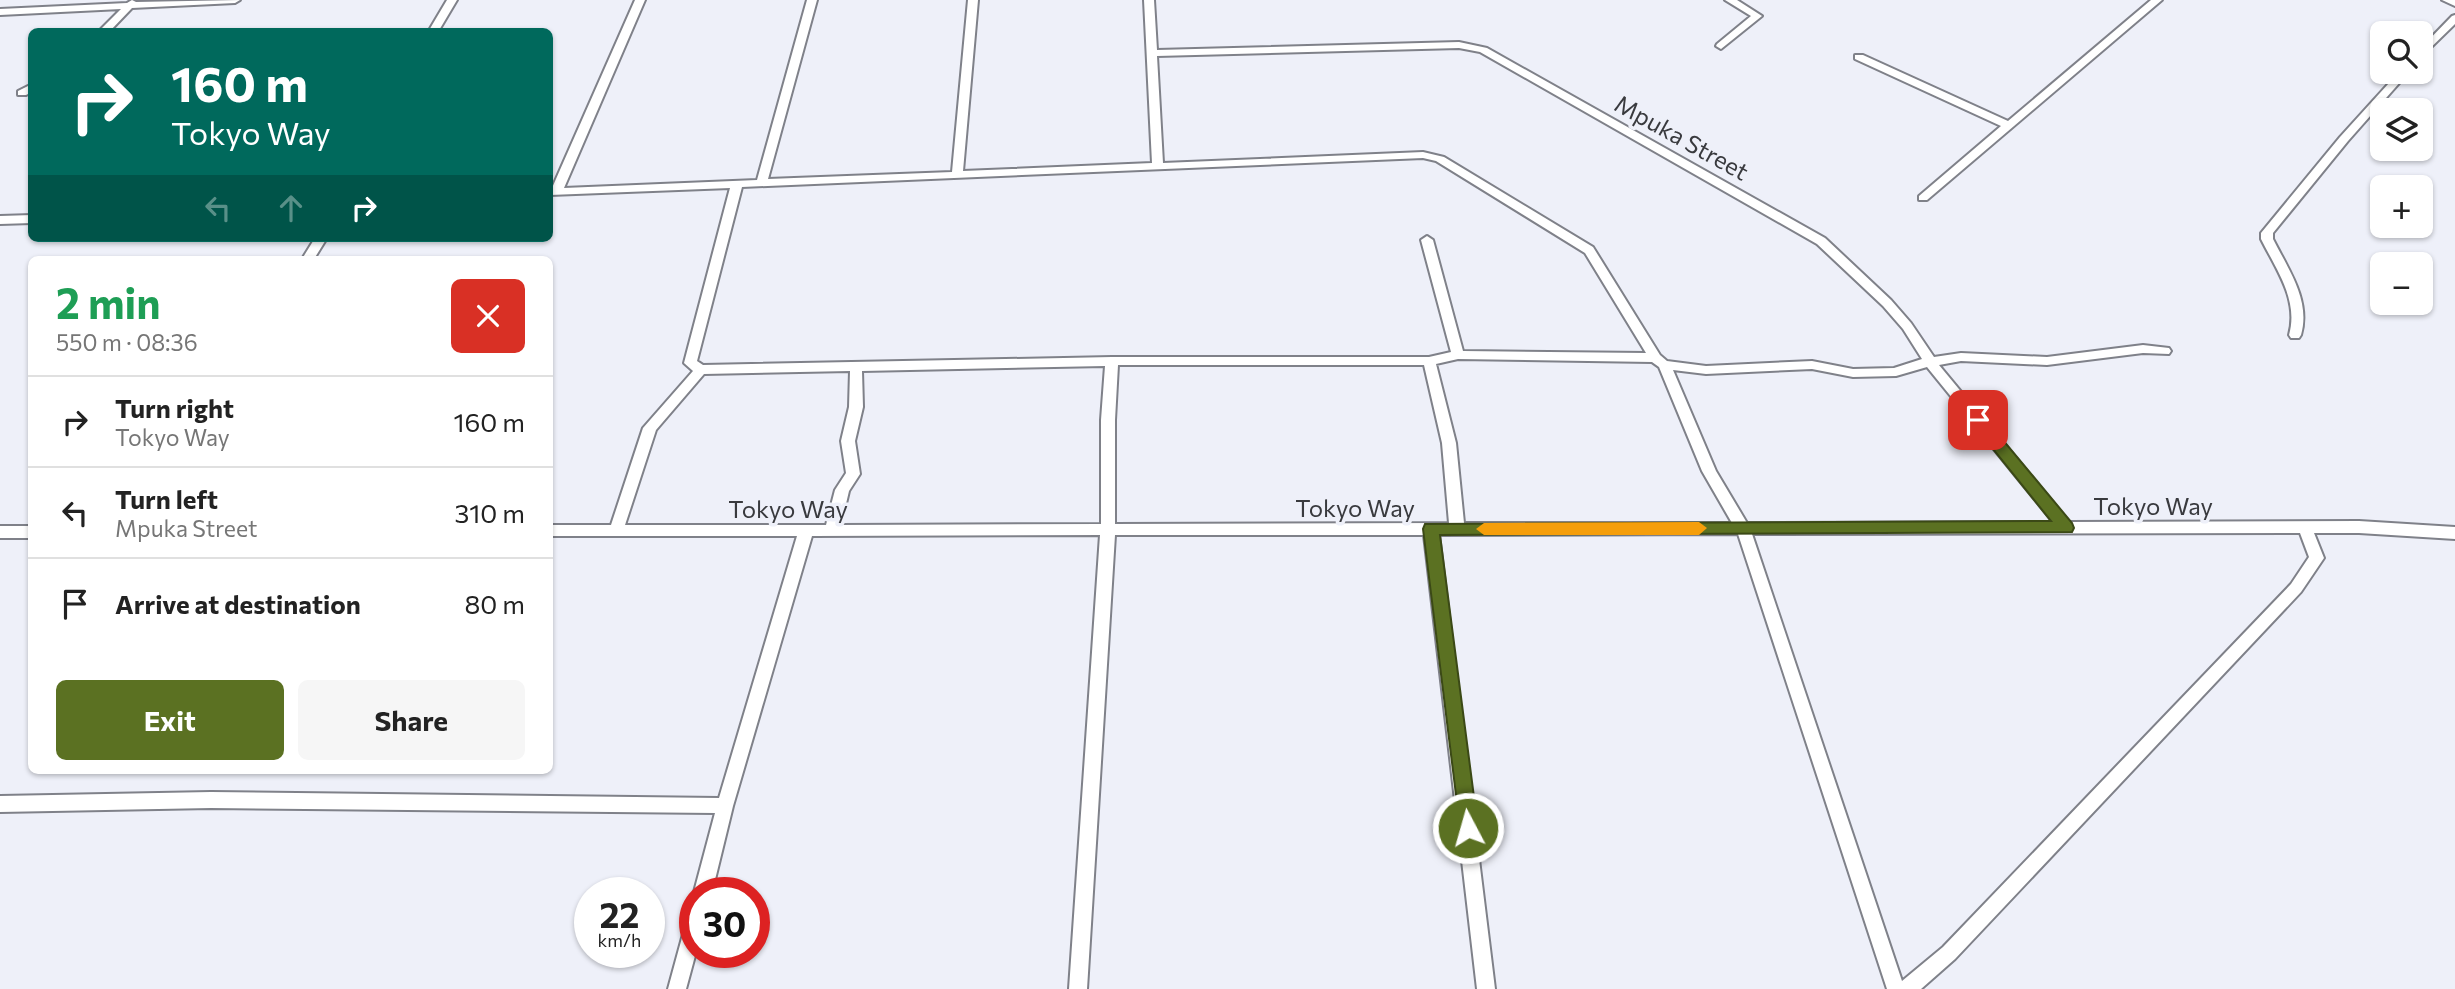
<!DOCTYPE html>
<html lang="en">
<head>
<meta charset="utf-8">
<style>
  :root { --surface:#fff; --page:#f6f6f6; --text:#222; --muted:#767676; --line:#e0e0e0; --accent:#5b7122 }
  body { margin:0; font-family:Commissioner,sans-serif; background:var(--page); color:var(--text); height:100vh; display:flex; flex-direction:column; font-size:26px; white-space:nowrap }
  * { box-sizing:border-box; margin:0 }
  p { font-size:23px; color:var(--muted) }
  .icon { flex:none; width:38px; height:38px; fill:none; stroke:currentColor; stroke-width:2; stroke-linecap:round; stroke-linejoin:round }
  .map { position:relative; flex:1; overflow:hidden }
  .sheet { position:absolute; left:28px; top:256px; width:525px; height:518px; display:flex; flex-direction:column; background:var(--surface); border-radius:10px; box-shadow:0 2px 5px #0004 }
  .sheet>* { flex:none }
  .guide { position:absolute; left:28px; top:28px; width:525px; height:214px; border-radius:10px; box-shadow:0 2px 5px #0004; background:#00695c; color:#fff; overflow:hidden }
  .controls { position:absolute; left:2370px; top:21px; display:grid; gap:14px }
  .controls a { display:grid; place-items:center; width:63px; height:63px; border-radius:10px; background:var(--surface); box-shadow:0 2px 5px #0004; font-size:35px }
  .speed { position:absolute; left:574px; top:877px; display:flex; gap:14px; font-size:35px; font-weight:700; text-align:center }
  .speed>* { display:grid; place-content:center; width:91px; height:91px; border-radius:50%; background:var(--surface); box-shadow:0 2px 5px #0004; line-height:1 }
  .speed small { font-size:18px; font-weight:400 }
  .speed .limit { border:10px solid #d22; background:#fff; color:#111 }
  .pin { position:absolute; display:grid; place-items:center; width:60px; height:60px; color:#fff; margin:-30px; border-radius:14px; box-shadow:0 4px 10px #0006 }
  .me { position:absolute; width:77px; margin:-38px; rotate:354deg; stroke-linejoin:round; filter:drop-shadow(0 0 5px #0008) }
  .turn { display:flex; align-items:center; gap:24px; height:147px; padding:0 28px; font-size:32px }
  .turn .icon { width:91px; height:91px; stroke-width:2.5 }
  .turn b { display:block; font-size:49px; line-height:60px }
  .lanes { display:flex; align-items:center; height:66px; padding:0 28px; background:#0003; justify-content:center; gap:35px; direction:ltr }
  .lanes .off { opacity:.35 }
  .round { display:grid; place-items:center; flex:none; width:74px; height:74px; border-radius:10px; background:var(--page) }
  .summary { display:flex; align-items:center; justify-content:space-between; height:119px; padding:0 28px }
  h1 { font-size:42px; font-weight:700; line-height:52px; color:#1e9e55 }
  .button { display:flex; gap:14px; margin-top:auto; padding:14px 28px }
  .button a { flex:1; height:80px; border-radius:10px; background:var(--accent); color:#fff; font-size:28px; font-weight:700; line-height:80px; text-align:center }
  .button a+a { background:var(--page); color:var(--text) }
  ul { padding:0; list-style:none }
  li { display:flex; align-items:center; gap:21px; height:91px; padding:0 28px; border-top:2px solid var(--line) }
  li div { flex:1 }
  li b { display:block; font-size:26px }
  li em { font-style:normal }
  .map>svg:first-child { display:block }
</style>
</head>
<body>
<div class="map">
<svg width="2455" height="989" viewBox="0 0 2455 989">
  <rect width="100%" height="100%" fill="#eef0f9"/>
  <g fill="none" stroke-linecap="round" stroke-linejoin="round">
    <g stroke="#7f8189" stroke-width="4">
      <path id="minor" d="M132,0L136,2L240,0L235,3L132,8L109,32H98L121,9L0,15V9L127,3Z
        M447,0H457L438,32H428Z
        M635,0H645L564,188L757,180L807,0H817L768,179L952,172L968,0H978L963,171L1152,163L1144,0H1154L1157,50L1459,42L1487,48L1825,238L1891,300L1911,323L1934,357L1961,353L2047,357L2143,345L2169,348L2171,351L2169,354L2143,353L2047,365L1961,361L1939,365L2069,522L2359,521L2455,527V539L2359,533H2314L2324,558L2301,592L1955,959L1921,989H1887L1738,534L1439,535L1495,989H1477L1424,535H1115L1087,989H1069L1100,535L812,536L733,806L712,892H694L715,813L211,808L0,812V796L211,792L719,798L797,536H550V525H611L643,428L693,371L684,363L730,188L550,195V189L552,188ZM1459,48L1480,52L1817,244L1883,306L1903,329L1922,359L1894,368L1853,369L1812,361L1706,366L1667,361L1660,355L1593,247L1444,157L1423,152L1163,163L1157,56ZM1423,158L1436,161L1585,253L1646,353L1463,351L1433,240L1427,236L1421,240L1451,352L1429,357H1112L703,365L697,361L742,187ZM1458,359L1652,362L1659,367L1702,471L1732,523H1464L1456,443L1436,364ZM1118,365H1424L1442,443L1449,523L1115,524V420ZM1105,366L1101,420V524L841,525L849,491L860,474L855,441L863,407L862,371ZM1927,367L2053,522L1747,523L1716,471L1673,370L1706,374L1812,369L1853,377L1896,376ZM850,371L849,407L841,441L846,473L835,490L826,525H625L656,430L704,374ZM2300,533L2309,557L2291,584L1943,947L1902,981L1752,534Z
        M1725,0H1737L1762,16L1721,49L1716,46L1717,44L1751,16Z
        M2151,0H2162L1927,200H1919V196L2001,126L1855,59V55H1863L2008,121Z
        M2442,0H2455V6Z
        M2455,15V24L2420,58V49L2452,16Z
        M2399,72H2409L2348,141L2273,233V239C2288,269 2311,300 2301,335L2299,338H2291L2289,335C2299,300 2276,269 2261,239V233L2340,137Z
        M32,84V92L26,95H18V91Z
        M32,215V223L0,224V216Z
        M315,238H327L314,259H302Z
        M0,526H32V538H0Z
        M695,915L696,952L686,989H668L686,923L689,917Z"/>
    </g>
    <use href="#minor" fill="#fff" fill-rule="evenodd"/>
  </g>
  <path fill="#5b7122" stroke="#3b4916" stroke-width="2" d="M1978,414L1983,416L2072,523L2074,528L2072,532L1440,535L1478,828L1475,835L1468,837L1461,835L1423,529L1425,524L2051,521L1972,423L1970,420Z"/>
  <path fill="#f59e0b" d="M1699,522L1707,528L1699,535H1484L1476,529L1484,523Z"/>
  <g text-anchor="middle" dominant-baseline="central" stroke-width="7" stroke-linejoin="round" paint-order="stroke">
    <g font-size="24" fill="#393a3e" stroke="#eef0f9">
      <text transform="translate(1682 137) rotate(29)">Mpuka Street</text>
      <text x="2153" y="505">Tokyo Way</text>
      <text x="1355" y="507">Tokyo Way</text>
      <text x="788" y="508">Tokyo Way</text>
    </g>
  </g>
</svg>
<div class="controls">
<a><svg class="icon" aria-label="search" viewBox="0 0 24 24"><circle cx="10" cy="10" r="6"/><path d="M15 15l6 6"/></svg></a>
<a><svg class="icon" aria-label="layers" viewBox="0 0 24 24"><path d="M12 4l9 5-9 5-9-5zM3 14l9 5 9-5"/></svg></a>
<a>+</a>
<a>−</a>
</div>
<div class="speed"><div>22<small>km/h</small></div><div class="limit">30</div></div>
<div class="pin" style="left:1978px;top:420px;background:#d93025"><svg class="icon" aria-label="arrive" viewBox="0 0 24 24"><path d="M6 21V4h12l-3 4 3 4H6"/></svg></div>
<svg class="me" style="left:1468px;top:828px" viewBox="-20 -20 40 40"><circle r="17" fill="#5b7122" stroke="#fff" stroke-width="3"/><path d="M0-11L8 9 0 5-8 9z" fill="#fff"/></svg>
<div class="guide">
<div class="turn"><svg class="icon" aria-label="right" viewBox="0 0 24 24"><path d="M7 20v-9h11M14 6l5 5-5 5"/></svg><div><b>160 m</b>Tokyo Way</div></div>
<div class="lanes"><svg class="icon off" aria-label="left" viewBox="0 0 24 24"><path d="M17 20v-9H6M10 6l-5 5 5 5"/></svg><svg class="icon off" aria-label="ahead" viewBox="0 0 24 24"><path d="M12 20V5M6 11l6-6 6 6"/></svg><svg class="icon" aria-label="right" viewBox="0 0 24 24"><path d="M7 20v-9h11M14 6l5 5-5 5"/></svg></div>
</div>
<section class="sheet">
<div class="summary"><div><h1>2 min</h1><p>550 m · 08:36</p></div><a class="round" style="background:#d93025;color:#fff"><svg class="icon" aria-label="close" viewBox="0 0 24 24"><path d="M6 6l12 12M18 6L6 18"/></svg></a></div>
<ul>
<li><svg class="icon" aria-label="right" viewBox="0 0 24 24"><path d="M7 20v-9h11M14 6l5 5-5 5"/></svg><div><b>Turn right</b><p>Tokyo Way</p></div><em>160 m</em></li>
<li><svg class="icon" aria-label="left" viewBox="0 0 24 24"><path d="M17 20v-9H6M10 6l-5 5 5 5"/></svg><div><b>Turn left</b><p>Mpuka Street</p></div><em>310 m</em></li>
<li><svg class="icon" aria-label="arrive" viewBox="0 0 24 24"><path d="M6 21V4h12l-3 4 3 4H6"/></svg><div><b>Arrive at destination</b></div><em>80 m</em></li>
</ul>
<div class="button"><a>Exit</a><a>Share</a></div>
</section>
</div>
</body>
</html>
